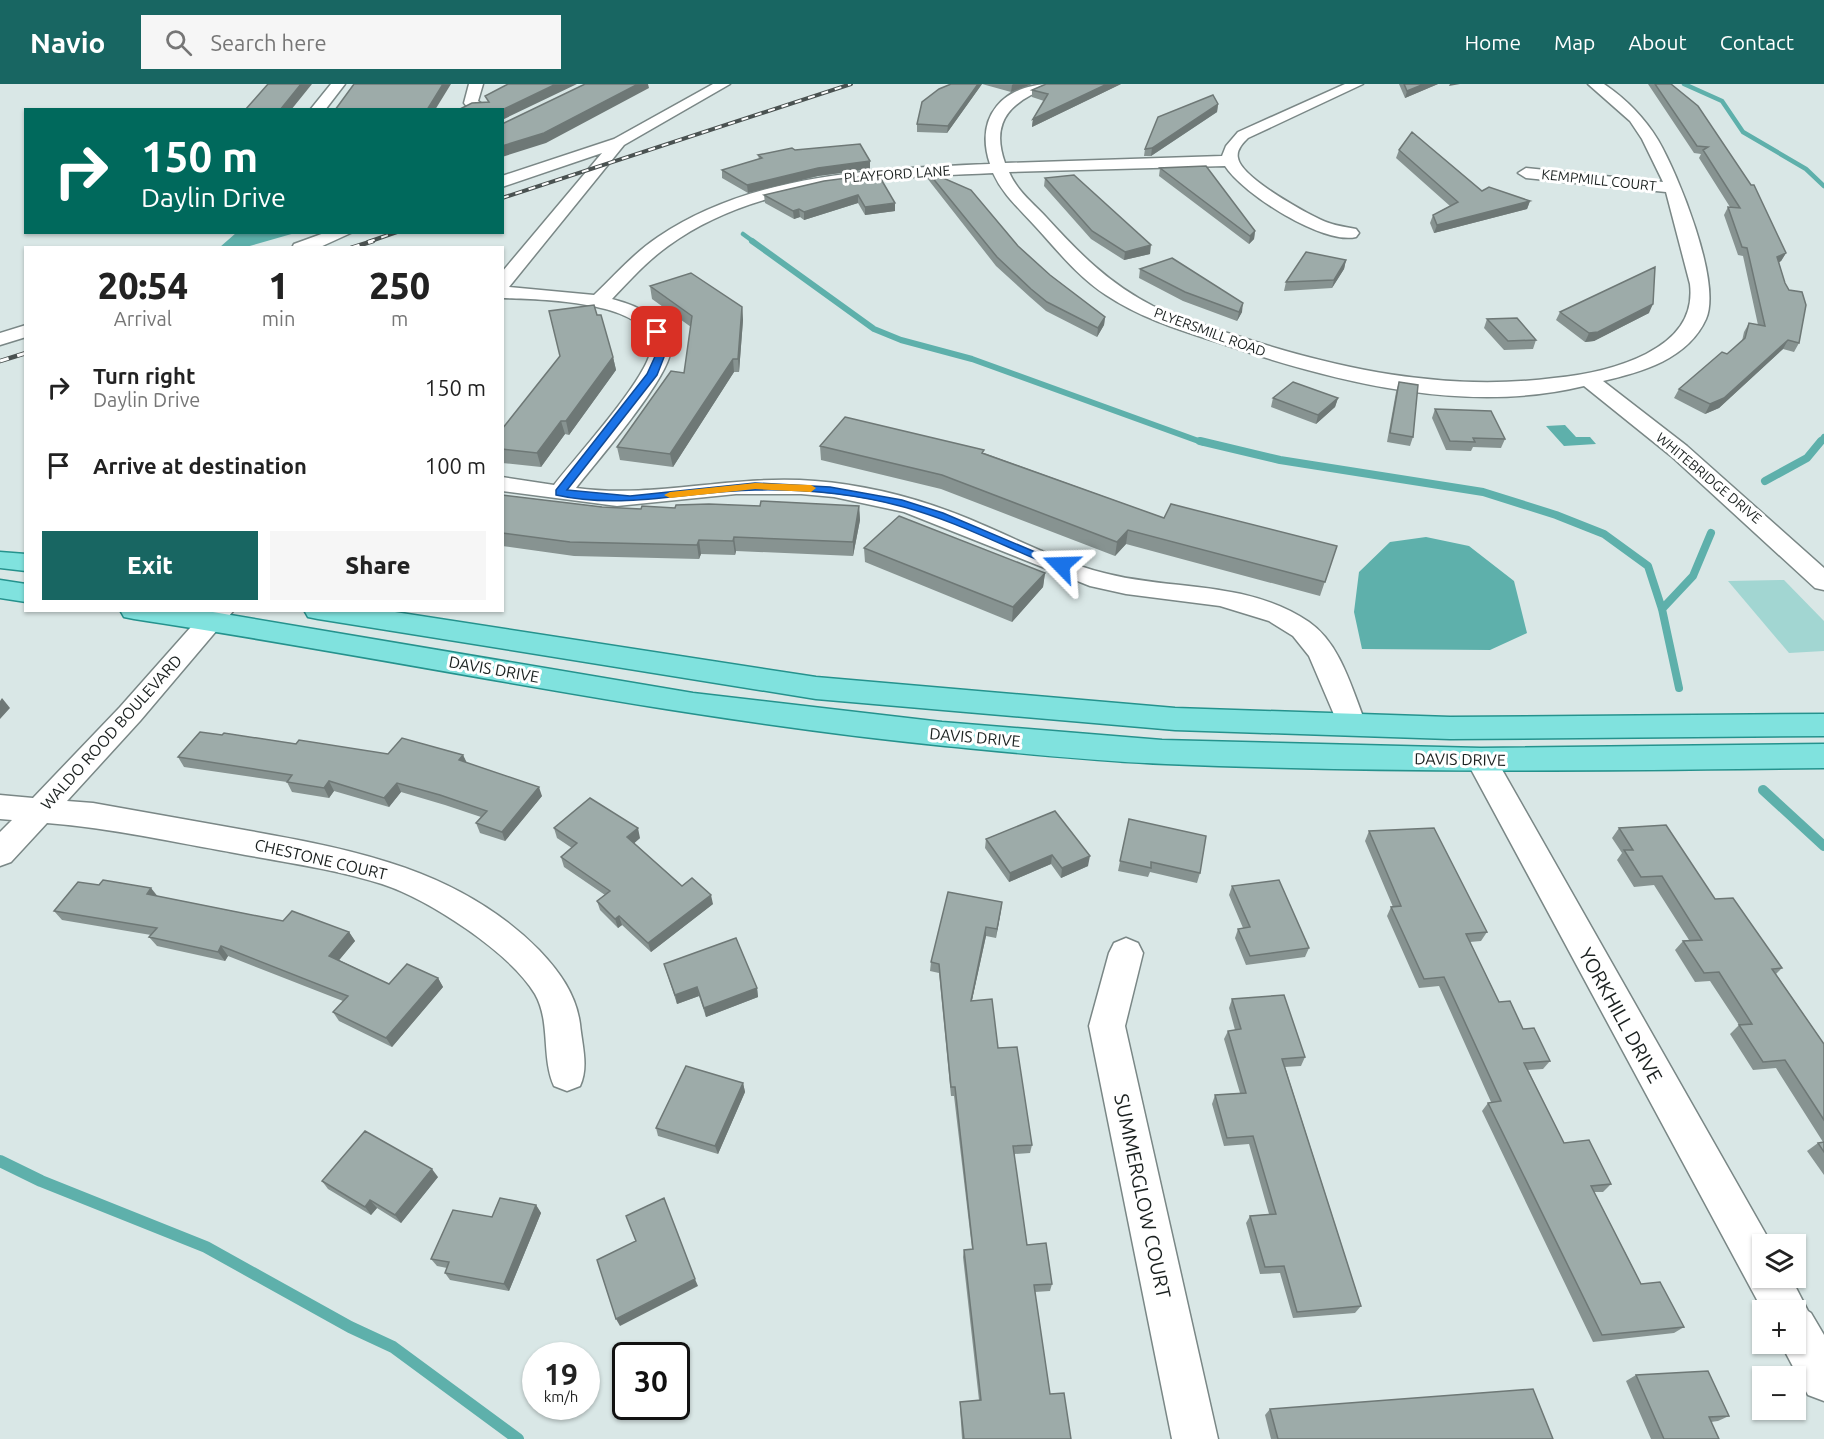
<!DOCTYPE html>
<html lang="en">
<head>
<meta charset="utf-8">
<style>
  :root { --surface:#fff; --page:#f6f6f6; --text:#222; --muted:#767676; --accent:#186662 }
  body { margin:0; font-family:Ubuntu,sans-serif; background:var(--page); color:var(--text); height:100vh; display:flex; flex-direction:column; font-size:22px; white-space:nowrap }
  * { box-sizing:border-box; margin:0 }
  p { font-size:20px; color:var(--muted) }
  .icon { flex:none; width:33px; height:33px; fill:none; stroke:currentColor; stroke-width:2; stroke-linecap:round; stroke-linejoin:round }
  .map { position:relative; flex:1; overflow:hidden }
  .side { position:absolute; left:24px; top:162px; width:480px; height:366px; display:flex; flex-direction:column; background:var(--surface); border-radius:0px; box-shadow:0 2px 4px #0004 }
  .side>* { flex:none }
  .banner { position:absolute; left:24px; top:24px; width:480px; height:126px; border-radius:0px; box-shadow:0 2px 4px #0004; background:#00695c; color:#fff; overflow:hidden }
  .tools { position:absolute; left:1752px; top:1150px; display:grid; gap:12px }
  .tools a { display:grid; place-items:center; width:54px; height:54px; border-radius:0px; background:var(--surface); box-shadow:0 2px 4px #0004; font-size:30px }
  .speed { position:absolute; left:522px; top:1258px; display:flex; gap:12px; font-size:30px; font-weight:700; text-align:center }
  .speed>* { display:grid; place-content:center; width:78px; height:78px; border-radius:50%; background:var(--surface); box-shadow:0 2px 4px #0004; line-height:1 }
  .speed small { font-size:15px; font-weight:400 }
  .speed .limit { border:3px solid #111; border-radius:9px; background:#fff; color:#111 }
  .pin { position:absolute; display:grid; place-items:center; width:51px; height:51px; color:#fff; margin:-26px; border-radius:12px; box-shadow:0 3px 9px #0006 }
  .me { position:absolute; width:66px; margin:-33px; rotate:292deg; stroke-linejoin:round; filter:drop-shadow(0 0 4px #0008) }
  .turn { display:flex; align-items:center; gap:21px; height:126px; padding:0 18px; font-size:27px }
  .turn .icon { width:78px; height:78px; stroke-width:2.5 }
  .turn b { display:block; font-size:42px; line-height:51px }
  .eta { display:flex; justify-content:space-evenly; align-items:center; height:102px; text-align:center }
  .eta b { font-size:36px; font-weight:800; line-height:42px }
  .button { display:flex; gap:12px; margin-top:auto; padding:12px 18px }
  .button a { flex:1; height:69px; border-radius:0px; background:var(--accent); color:#fff; font-size:24px; font-weight:800; line-height:69px; text-align:center }
  .button a+a { background:var(--page); color:var(--text) }
  ul { padding:0; list-style:none }
  li { display:flex; align-items:center; gap:18px; height:78px; padding:0 18px }
  li div { flex:1 }
  li b { display:block; font-size:22px }
  li em { font-style:normal }
  header { display:flex; align-items:center; gap:36px; box-sizing:border-box; height:84px; padding:0 30px; background:var(--accent); color:#fff }
  header strong { font-size:28px }
  nav { display:flex; gap:33px; margin-inline-start:auto; font-size:21px }
  .search { width:420px; height:54px; background:var(--page); display:flex; align-items:center; gap:15px; box-sizing:border-box; padding:0 21px; border-radius:0px; color:var(--muted); font-size:22px }
  .map>svg:first-child { display:block }
</style>
</head>
<body>
<header>
<strong>Navio</strong>
<div class="search"><svg class="icon" aria-label="search" viewBox="0 0 24 24"><circle cx="10" cy="10" r="6"/><path d="M15 15l6 6"/></svg>Search here</div>
<nav><a>Home</a><a>Map</a><a>About</a><a>Contact</a></nav>
</header>
<div class="map">
<svg width="1824" height="1355" viewBox="0 0 1824 1355">
  <rect width="100%" height="100%" fill="#d9e7e6"/>
  <path fill="#a2d6d2" d="M1784,496L1824,537V567L1789,569L1728,497Z"/>
  <path fill="#5eb0ab" d="M236,149V148L295,149L246,163H220Z
    M1565,341L1576,353H1590L1596,360L1564,362L1546,342Z
    M1426,453L1469,462L1514,497L1527,549L1490,566L1362,565L1354,528L1359,488L1390,458Z"/>
  <g fill="none" stroke-linecap="round" stroke-linejoin="round">
    <path stroke="#5eb0ab" stroke-width="4.5" d="M1684,0L1722,17L1743,48L1806,85L1824,102
      M743,150L754,158"/>
    <path stroke="#5eb0ab" stroke-width="6" d="M752,157L874,245L901,256L972,275L1204,359
      M1820,359L1824,353"/>
    <path stroke="#5eb0ab" stroke-width="8" d="M1200,357L1280,376L1483,408L1556,431L1604,450L1648,482L1662,525L1679,604
      M1765,397L1807,374L1821,357
      M1662,525L1693,492L1711,449"/>
    <path stroke="#5eb0ab" stroke-width="10" d="M1763,706L1824,762"/>
    <path stroke="#5eb0ab" stroke-width="12" d="M0,1077L41,1097L206,1163L350,1243L393,1263L518,1355"/>
    <g stroke="#7a8786" stroke-width="3">
      <path id="minor" d="M331,0H345L325,26H310Z
        M469,0H483L478,17L490,26C480,26 470,28 464,19Z
        M713,0H730L624,61L509,203L594,211C615,191 634,169 658,153C754,88 879,85 990,80C974,32 1004,0 1052,0C1047,6 1038,8 1031,11C1001,27 994,48 1005,79L1222,72L1226,62L1238,48L1345,0H1363L1248,54C1243,59 1236,66 1238,74C1241,94 1310,132 1329,139C1337,142 1347,143 1356,145L1359,149L1356,153C1323,161 1243,110 1225,82L1009,88C1018,108 1032,118 1046,133C1079,169 1109,200 1153,222C1179,234 1207,242 1234,251C1338,285 1444,308 1554,294C1585,291 1618,284 1646,270C1675,255 1694,234 1690,200L1666,108L1526,94L1518,89L1526,84L1663,98L1642,55L1630,37L1588,0H1604C1626,15 1644,33 1658,56C1678,90 1722,198 1706,235C1688,275 1642,288 1603,297L1687,362L1824,484V506L1815,504L1671,372L1584,302C1465,331 1335,298 1223,260C1183,247 1142,235 1106,211C1078,193 1058,167 1035,142C1019,124 1003,111 993,89C885,94 760,95 668,162C647,177 630,196 612,215C635,221 671,235 671,264C671,293 596,378 576,404C656,415 733,390 815,397C867,401 921,415 969,435C1013,453 1057,477 1104,489C1172,507 1248,496 1309,538C1341,560 1352,606 1366,640L1361,647L1351,650L1341,647L1309,572L1293,552L1269,537L1220,522L1126,510L1090,502L904,428L834,413L801,410H736L617,422L502,407V393L554,401C574,375 650,292 651,264C653,216 535,215 502,214V188L602,69L502,103V92L614,55Z
        M327,148H353L318,164H292L294,160Z
        M26,241V253L0,261V249Z
        M206,526H234L140,637L67,717L93,719C145,728 198,738 250,747C356,766 460,786 539,866C559,887 576,910 580,940C582,961 589,983 580,1002L567,1007L554,1002C541,973 551,938 535,910C510,868 428,815 382,800C334,785 284,778 235,769C173,758 111,744 47,739L11,778L0,782V748L12,736L0,735V711L33,714L120,623Z
        M1481,665L1492,668L1772,1161H1762V1194H1791L1808,1227L1811,1229L1824,1251V1317L1808,1311L1781,1260H1796V1227H1763L1466,676L1470,668Z
        M1126,854L1138,859L1143,869L1125,942L1218,1355H1172L1089,942L1109,869L1114,859Z"/>
    </g>
    <g stroke="#25928d" stroke-width="3">
      <path id="major" d="M0,468L26,470V487L0,484Z
        M0,496L26,500V518L0,514Z
        M120,526H201L693,609L942,638L1162,656L1481,664L1824,660V684C1605,687 1385,689 1166,680C1092,677 1018,669 945,662C672,635 404,576 134,535L124,533Z
        M304,526H382L816,593L1175,624L1450,633L1824,630V652L1450,655L1175,646L816,615L318,535L308,533Z"/>
    </g>
    <use href="#minor" fill="#fff" fill-rule="evenodd"/>
    <use href="#major" fill="#80e2de" fill-rule="evenodd"/>
    <g stroke="#4a5251" stroke-width="4">
      <path id="rail-far1" d="M502,114L851,0
        M368,158L397,148"/>
    </g>
    <g stroke="#4a5251" stroke-width="4.5">
      <path id="rail" d="M351,164L373,157
        M0,277L26,269"/>
    </g>
    <use href="#rail-far1" stroke="#fff" stroke-width="2" stroke-dasharray="7" stroke-linecap="butt"/>
    <use href="#rail" stroke="#fff" stroke-width="3" stroke-dasharray="9" stroke-linecap="butt"/>
  </g>
  <path fill="#879391" d="M951,0H1032L1011,8L982,0L947,49L917,48V40Z
    M1046,0H1121L1032,43L1033,35L1044,17L1032,13V6Z
    M1399,0H1438L1405,14Z
    M1648,0H1671L1786,169L1781,177L1779,178L1799,259L1794,268L1783,265L1719,324L1705,330L1674,314L1679,305L1727,270L1742,257L1744,248L1749,239L1758,241L1743,172L1738,171L1724,131L1728,123H1730L1699,74L1701,70L1694,69Z
    M1218,20L1217,28L1151,72H1144L1145,65Z
    M795,66L870,77V85L818,92L748,109L722,94V86L759,75L758,71Z
    M1399,66L1482,107L1530,117L1527,125L1434,149L1430,139L1433,131L1450,122L1396,74Z
    M1160,84L1255,147L1254,155L1249,160L1159,92Z
    M927,87L1018,162L1050,191L1105,233L1104,241L1097,253L1046,227L1030,213L996,182L927,94Z
    M1045,94L1150,170L1124,176L1091,155L1044,102Z
    M824,97L895,127L865,131L858,119L804,136L800,133L794,135L765,119L764,111Z
    M1346,176L1344,185L1332,204L1284,207L1286,198Z
    M1140,185L1242,228L1237,237L1183,217L1139,194Z
    M650,202L742,223L743,236L739,288H734L673,383L620,376L617,363L684,289L691,243L652,215Z
    M1560,228L1649,229L1594,257L1585,258L1556,236Z
    M597,231L613,273L616,286L569,351L565,350L541,383L502,379V345Z
    M1487,235L1536,256L1533,265L1504,266L1484,244Z
    M1399,298L1413,353L1410,362L1387,358L1396,308Z
    M1273,314H1338L1335,323L1316,340L1271,323Z
    M1435,325L1505,355L1501,364L1473,363L1471,367L1446,366L1432,334Z
    M820,362L984,369L1164,434L1337,462L1320,512L1126,460L1115,472L941,405L821,376Z
    M502,411L602,423L641,425L760,422H859L860,436L853,472L736,467L735,471L701,470L699,475L574,472L502,462Z
    M864,464L1045,489L1043,503L1012,538L865,478Z
    M222,651L388,670L463,671L467,679L542,712L505,757L480,749L476,739L481,733L445,721L401,708L389,723L334,707L329,714L292,708L287,698L184,683L178,673Z
    M1055,727L1088,782L1061,794L1051,780L1009,798L985,764L986,755Z
    M1129,735L1200,789L1197,799L1150,788L1148,793L1118,787Z
    M554,744L640,754L634,759L682,802L713,820L651,868L622,841L618,844L600,826L597,817L605,811L564,783L561,773L572,764L557,754Z
    M1619,744L1715,815L1782,884L1776,890L1824,960V1091L1807,1067L1818,1059L1823,1058L1776,984L1753,986L1730,950L1739,941L1710,897L1695,898L1675,866L1683,857L1689,856L1654,801L1634,803L1617,776L1622,769L1612,754Z
    M1369,747L1487,848L1481,857L1470,858L1499,918L1523,945L1550,977L1543,985L1528,986L1564,1059L1611,1100L1603,1108H1594L1641,1200L1684,1243L1674,1249L1593,1258L1482,1027L1488,1019L1491,1018L1439,902L1419,904L1387,832L1391,823H1393L1365,757Z
    M1232,802L1309,864L1305,873L1246,881L1235,854L1238,845L1243,844L1229,811Z
    M157,812L283,837L349,848L355,857L339,876L389,900L438,894L443,903L392,963L339,937L333,928L343,917L228,872L225,877L157,862L149,853L151,851L62,836L54,827Z
    M1002,818L996,854L986,852L972,916L998,964L1032,1061L1030,1069L1014,1070L1027,1161L1052,1200L1050,1207L1035,1208L1050,1310L1071,1355H962L960,1324V1318L979,1316L963,1173L964,1166L972,1165L954,1012H951L939,889L930,887L931,878Z
    M664,880L757,904L758,913L706,933L699,912L677,920Z
    M1232,915L1305,973L1301,982L1285,983L1361,1222L1355,1229L1293,1234L1280,1189L1260,1190L1246,1139L1250,1132L1269,1130L1249,1060L1224,1062L1212,1020L1215,1011L1240,1009L1224,955L1228,947L1235,946L1229,924Z
    M743,999L745,1008L718,1070L658,1052L656,1044Z
    M438,1093L401,1139L377,1124L371,1131L328,1105L322,1097Z
    M536,1121L541,1129L509,1207L450,1196L445,1189L447,1184L437,1182L431,1175L492,1133Z
    M1636,1291L1729,1332L1718,1337L1711,1338L1719,1355H1651L1626,1297Z
    M1270,1325L1553,1355H1271L1265,1331Z"/>
  <path fill="#6e7876" d="M301,0H312L291,26H280Z
    M443,0H451L435,26H427Z
    M556,0H577L502,36V26Z
    M638,0H648L649,4L546,59L502,73V62Z
    M978,0H982L947,49L948,42Z
    M1013,0H1032L1011,8L1012,1Z
    M1107,0H1121L1032,43L1033,35Z
    M1424,0H1438L1405,14L1407,7Z
    M1450,0H1460L1449,2Z
    M1218,20L1217,28L1151,72L1152,64Z
    M870,77V85L818,92L748,109L747,101L818,84Z
    M858,111V119L804,136V128Z
    M1530,117L1527,125L1434,149L1437,141Z
    M895,119V127L865,131V123Z
    M799,125L800,133L794,135L793,127Z
    M1255,147L1254,155L1249,160L1250,152Z
    M1151,161L1150,170L1124,176L1125,168Z
    M1786,169L1781,177L1773,182L1777,173Z
    M1346,176L1344,185L1332,204L1334,196Z
    M1243,219L1242,228L1237,237L1239,228Z
    M1653,220L1649,229L1594,257L1585,258L1589,249Z
    M742,223L743,236L739,288L738,275Z
    M1105,233L1104,241L1097,253L1098,244Z
    M1788,256L1783,265L1719,324L1705,330L1710,320Z
    M613,273L616,286L569,351L566,337Z
    M733,275L734,288L673,383L670,370Z
    M1338,314L1335,323L1316,340L1318,331Z
    M561,337L565,350L541,383L537,369Z
    M859,422L860,436L853,472V458Z
    M1128,446L1126,460L1115,472L1117,458Z
    M734,453L736,467L735,471L733,457Z
    M699,456L701,470L699,475L697,461Z
    M1045,489L1043,503L1012,538L1013,523Z
    M2,614L10,624L0,635V617Z
    M463,671L467,680L459,676Z
    M329,697L334,707L329,714L324,704Z
    M397,699L401,708L389,723L384,714Z
    M539,703L542,712L505,757L502,748Z
    M638,744L640,754L630,763L627,753Z
    M1052,771L1051,780L1009,798L1010,789Z
    M1090,772L1088,782L1061,794L1062,784Z
    M151,804L159,814L147,810Z
    M711,811L713,820L651,868L648,859Z
    M1002,818L1001,827L996,854L997,845Z
    M619,832L622,841L618,844L615,835Z
    M986,843V852L970,925L971,917Z
    M349,848L355,857L335,881L329,872Z
    M221,862L228,872L225,877L218,868Z
    M438,894L443,903L392,963L386,954Z
    M697,903L699,912L677,920L675,911Z
    M757,904L758,913L706,933L704,924Z
    M743,999L745,1008L718,1070L715,1062Z
    M432,1085L438,1093L401,1139L395,1131Z
    M370,1116L377,1124L371,1131L365,1123Z
    M536,1121L541,1129L509,1207L504,1200Z
    M695,1195L698,1202L620,1242L616,1235Z"/>
  <path fill="#9daba9" stroke="#6e7876" stroke-width="1.5" d="M268,0H301L280,26H245Z
    M354,0H443L427,26H335Z
    M508,0H556L502,26H458L472,19L489,18L485,12Z
    M585,0H638L544,49L502,62V40Z
    M951,0H978L948,42L917,40L922,18L939,5Z
    M1046,0H1107L1033,35L1048,10L1032,6Z
    M1404,0H1424L1407,7Z
    M1655,0H1671L1698,22L1751,101H1754L1786,169L1777,173L1785,199L1789,206L1802,208L1806,221L1799,259L1788,256L1724,314L1710,320L1679,305L1722,268L1727,270L1745,254L1749,239L1765,242L1747,164L1742,163L1728,123L1740,124L1703,66L1708,63L1697,62Z
    M1213,11L1218,20L1152,64L1145,65L1158,33Z
    M1412,48L1482,107L1489,103L1530,117L1437,141L1433,131L1458,118L1399,66Z
    M860,60L870,77L818,84L747,101L722,86L762,74L758,71L792,64L795,66Z
    M1206,82L1255,147L1250,152L1160,84Z
    M927,87L971,106L1018,162L1050,191L1105,233L1098,244L1047,218L1031,205L997,173Z
    M878,90L895,119L865,123L858,111L804,128L799,125L793,127L764,111L824,97Z
    M1074,91L1151,161L1125,168L1092,147L1045,94Z
    M1306,168L1346,176L1334,196L1286,198Z
    M1172,174L1243,219L1239,228L1185,208L1140,185Z
    M1655,183L1653,220L1598,248L1589,249L1560,228Z
    M691,189L742,223L738,275H733L670,370L617,363L671,287L684,289L692,232L650,202Z
    M594,221L597,231H601L613,273L566,337H561L537,369L502,365V345L560,272L549,227Z
    M1517,234L1536,256L1508,257L1487,235Z
    M1293,298L1338,314L1318,331L1273,314Z
    M1399,298L1418,301L1413,353L1390,349Z
    M1435,325L1491,327L1505,355L1473,354L1475,358L1450,357Z
    M845,333L984,366L982,369L1164,434L1171,420L1337,462L1325,498L1128,446L1117,458L942,391L820,362Z
    M502,411L602,423L641,425L642,422L675,424L676,421L709,420L760,422L761,417L859,422L853,458L734,453L733,457L699,456L697,461L570,458L502,449Z
    M899,432L1045,489L1013,523L864,464Z
    M200,648L222,651L224,649L296,660L299,656L388,670L402,654L463,671L459,676L539,703L502,748L476,739L487,727L440,711L397,699L384,714L329,697L324,704L287,698L292,691L178,673Z
    M590,714L638,744L627,753L682,802L692,794L711,811L648,859L619,832L615,835L597,817L610,807L561,773L577,759L554,744Z
    M1055,727L1090,772L1062,784L1052,771L1010,789L986,755Z
    M1129,735L1206,752L1200,789L1151,778V784L1120,777Z
    M1666,741L1715,815L1733,814L1782,884L1772,885L1824,960V1036L1785,976L1763,978L1739,941L1752,940L1719,888L1704,889L1683,857L1702,856L1662,792L1641,793L1624,766H1633L1619,744Z
    M1434,744L1487,848L1466,850L1499,918L1510,917L1523,945L1534,944L1550,977L1524,979L1564,1059L1589,1056L1611,1100L1591,1102L1641,1200L1660,1198L1684,1243L1602,1251L1488,1019L1501,1017L1444,893L1424,895L1391,823L1401,822L1369,747Z
    M103,796L151,804L147,810L283,837L292,827L349,848L329,872L389,900L407,880L438,894L386,954L333,928L348,912L221,862L218,868L149,853L157,844L54,827L78,798L99,801Z
    M1279,796L1309,864L1250,872L1238,845L1250,843L1232,802Z
    M948,808L1002,818L997,845L986,843L971,917L992,915L998,964L1017,963L1032,1061L1013,1062L1027,1161L1046,1159L1052,1200L1034,1201L1050,1310L1064,1309L1071,1355H964L960,1318L981,1316L964,1166L973,1165L955,1003H951L939,880L931,878Z
    M736,854L757,904L704,924L697,903L675,911L664,880Z
    M1284,911L1305,973L1282,975L1361,1222L1297,1228L1284,1182L1265,1183L1250,1132L1276,1130L1253,1052L1227,1054L1215,1011L1246,1009L1228,947L1241,945L1232,915Z
    M686,982L743,999L715,1062L656,1044Z
    M365,1047L432,1085L395,1131L370,1116L365,1123L322,1097Z
    M1824,1058V1068L1818,1059Z
    M500,1114L536,1121L504,1200L445,1189L449,1178L431,1175L453,1126L492,1133Z
    M664,1114L695,1195L616,1235L597,1176L636,1157L626,1132Z
    M1708,1287L1729,1332L1709,1333L1719,1355H1664L1636,1291Z
    M1533,1305L1553,1355H1278L1270,1325Z"/>
  <path fill="#1a73e8" stroke="#114b97" stroke-width="1.5" d="M657,246L661,248L666,268L657,291L567,406L630,412L755,399L830,403L902,416L943,429L1066,481L1057,484C1005,463 954,436 900,422C854,410 803,405 755,406C688,407 623,426 556,411V406L647,290L657,268L652,248Z"/>
  <path fill="#f59e0b" d="M755,399L811,401L816,404L811,408L755,405L670,414L664,411L670,408Z"/>
  <g text-anchor="middle" dominant-baseline="central" stroke-width="6" stroke-linejoin="round" paint-order="stroke">
    <g font-size="14" fill="#1a201f" stroke="#fff">
      <text transform="translate(897 90) rotate(-4)">PLAYFORD LANE</text>
      <text transform="translate(1599 96) rotate(6)">KEMPMILL COURT</text>
      <text transform="translate(1210 248) rotate(20)">PLYERSMILL ROAD</text>
      <text transform="translate(1709 394) rotate(40)">WHITEBRIDGE DRIVE</text>
    </g>
    <g font-size="16" fill="#1a201f" stroke="#fff">
      <text transform="translate(494 585) rotate(10)">DAVIS DRIVE</text>
      <text transform="translate(111 648) rotate(-48)">WALDO ROOD BOULEVARD</text>
      <text transform="translate(975 653) rotate(5)">DAVIS DRIVE</text>
      <text transform="translate(1460 675) rotate(1)">DAVIS DRIVE</text>
      <text transform="translate(321 775) rotate(13)">CHESTONE COURT</text>
    </g>
    <g font-size="20" fill="#1a201f" stroke="#fff">
      <text transform="translate(1621 931) rotate(61)">YORKHILL DRIVE</text>
      <text transform="translate(1143 1112) rotate(78)">SUMMERGLOW COURT</text>
    </g>
  </g>
</svg>
<div class="tools">
<a><svg class="icon" aria-label="layers" viewBox="0 0 24 24"><path d="M12 4l9 5-9 5-9-5zM3 14l9 5 9-5"/></svg></a>
<a>+</a>
<a>−</a>
</div>
<div class="speed"><div>19<small>km/h</small></div><div class="limit">30</div></div>
<div class="pin" style="left:657px;top:248px;background:#d93025"><svg class="icon" aria-label="arrive" viewBox="0 0 24 24"><path d="M6 21V4h12l-3 4 3 4H6"/></svg></div>
<svg class="me" style="left:1061px;top:481px" viewBox="-20 -20 40 40"><path d="M0-17L14 15 0 8-14 15z" fill="#1a73e8" stroke="#fff" stroke-width="4"/></svg>
<div class="banner">
<div class="turn"><svg class="icon" aria-label="right" viewBox="0 0 24 24"><path d="M7 20v-9h11M14 6l5 5-5 5"/></svg><div><b>150 m</b>Daylin Drive</div></div>
</div>
<section class="side">
<div class="eta">
<div><b>20:54</b><p>Arrival</p></div>
<div><b>1</b><p>min</p></div>
<div><b>250</b><p>m</p></div>
</div>
<ul>
<li><svg class="icon" aria-label="right" viewBox="0 0 24 24"><path d="M7 20v-9h11M14 6l5 5-5 5"/></svg><div><b>Turn right</b><p>Daylin Drive</p></div><em>150 m</em></li>
<li><svg class="icon" aria-label="arrive" viewBox="0 0 24 24"><path d="M6 21V4h12l-3 4 3 4H6"/></svg><div><b>Arrive at destination</b></div><em>100 m</em></li>
</ul>
<div class="button"><a>Exit</a><a>Share</a></div>
</section>
</div>
</body>
</html>
